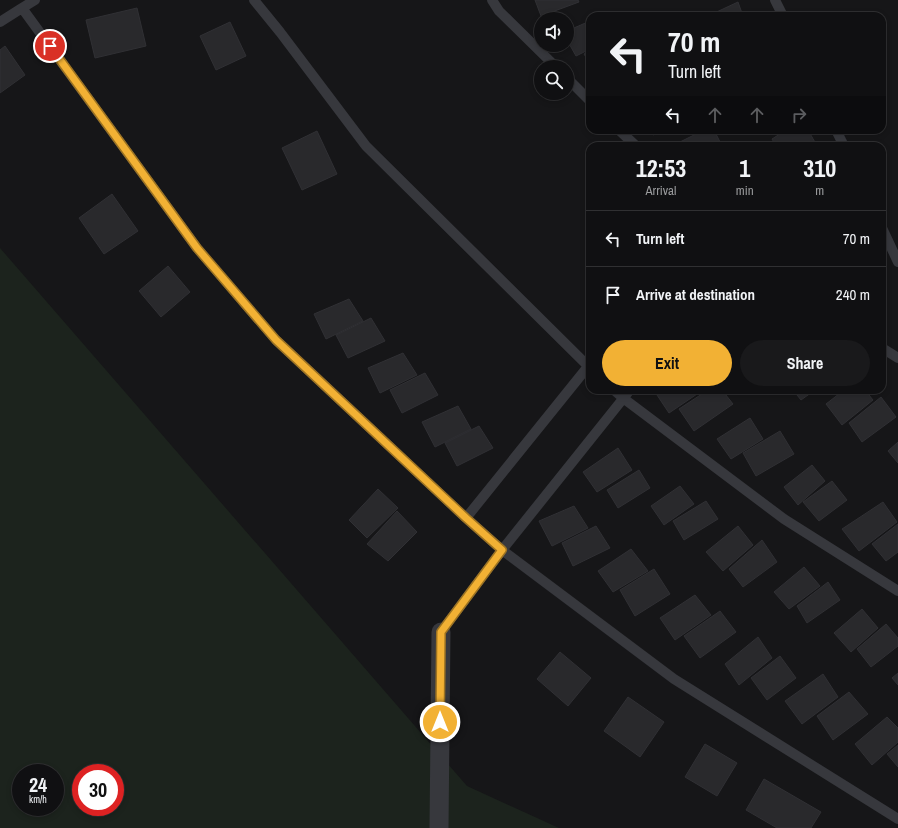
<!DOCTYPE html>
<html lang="en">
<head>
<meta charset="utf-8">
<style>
  :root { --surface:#101012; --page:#19191b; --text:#f1f3f6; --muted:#9c9d9f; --line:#303032; --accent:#f2b134 }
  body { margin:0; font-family:"Archivo Narrow",sans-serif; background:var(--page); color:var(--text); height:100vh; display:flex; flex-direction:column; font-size:15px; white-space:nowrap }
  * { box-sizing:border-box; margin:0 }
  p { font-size:13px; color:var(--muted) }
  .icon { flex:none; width:22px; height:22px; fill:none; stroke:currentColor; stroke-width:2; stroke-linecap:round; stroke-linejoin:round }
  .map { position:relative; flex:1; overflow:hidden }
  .panel { position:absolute; left:586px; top:142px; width:300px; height:252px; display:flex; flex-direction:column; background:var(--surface); border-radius:12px; box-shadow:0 2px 6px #0003,0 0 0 1px var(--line) }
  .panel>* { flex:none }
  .banner { position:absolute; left:586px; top:12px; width:300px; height:122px; border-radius:12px; box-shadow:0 2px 6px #0003,0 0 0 1px var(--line); background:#101012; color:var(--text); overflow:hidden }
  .fabs { position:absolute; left:534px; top:12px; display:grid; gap:8px }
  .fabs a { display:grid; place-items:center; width:40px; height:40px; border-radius:50%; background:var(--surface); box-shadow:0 2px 6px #0003,0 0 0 1px var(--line); font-size:20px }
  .speed { position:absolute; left:12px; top:764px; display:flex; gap:8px; font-size:20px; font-weight:700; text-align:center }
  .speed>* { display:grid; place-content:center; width:52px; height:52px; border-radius:50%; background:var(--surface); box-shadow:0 2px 6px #0003,0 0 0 1px var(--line); line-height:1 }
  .speed small { font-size:10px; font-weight:400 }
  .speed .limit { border:6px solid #d22; background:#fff; color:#111 }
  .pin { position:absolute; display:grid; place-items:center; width:34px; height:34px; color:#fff; margin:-17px; border:2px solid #fff; border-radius:50%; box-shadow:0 1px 4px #0007 }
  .me { position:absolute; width:44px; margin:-22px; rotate:0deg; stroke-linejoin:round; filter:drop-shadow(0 0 3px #0008) }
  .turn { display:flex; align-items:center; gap:14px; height:84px; padding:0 16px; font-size:18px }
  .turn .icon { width:52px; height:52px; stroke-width:2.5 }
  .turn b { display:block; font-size:28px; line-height:34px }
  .lanes { display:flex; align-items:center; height:38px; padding:0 16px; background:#0003; justify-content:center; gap:20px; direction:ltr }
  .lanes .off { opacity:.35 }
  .eta { display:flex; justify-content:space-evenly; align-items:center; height:68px; text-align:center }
  .eta b { font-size:24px; font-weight:700; line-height:28px }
  .button { display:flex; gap:8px; margin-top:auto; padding:8px 16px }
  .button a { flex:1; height:46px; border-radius:24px; background:var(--accent); color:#111; font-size:16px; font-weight:700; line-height:46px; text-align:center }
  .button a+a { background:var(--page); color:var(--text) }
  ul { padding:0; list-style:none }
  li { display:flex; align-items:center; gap:12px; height:56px; padding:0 16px; border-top:1px solid var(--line) }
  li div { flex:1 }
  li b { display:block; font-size:15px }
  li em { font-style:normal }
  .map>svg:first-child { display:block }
</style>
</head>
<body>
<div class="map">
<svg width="898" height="828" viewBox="0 0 898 828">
  <rect width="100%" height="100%" fill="#161618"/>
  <path fill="#1c231d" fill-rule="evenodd" d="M0,248L467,786L559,828H0ZM21,773H55V807H21ZM81,773H115V807H81Z"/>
  <path fill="#29292c" stroke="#303034" d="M535,0H578L579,2L541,16Z
    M738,2L743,16H708Z
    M137,8L146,46L95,58L86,20Z
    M590,21V49L576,56L567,40V31Z
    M230,22L246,56L216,70L200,36Z
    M5,46L25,75L0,93V50Z
    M590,51V64L584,54Z
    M650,130H664L653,135Z
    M704,130H714L722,146H675L674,145Z
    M786,130H808L816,144L812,146H776L772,139Z
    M317,131L337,174L302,190L282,148Z
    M112,194L138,231L104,254L79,218Z
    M168,266L190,292L161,317L139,291Z
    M349,299L363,321L326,339L314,314Z
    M371,318L385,341L348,358L336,335Z
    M403,353L417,375L380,393L368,368Z
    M425,373L438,395L402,413L390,390Z
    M658,390H703L669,413L655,392Z
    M708,390H722L733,404L694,431L679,409Z
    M793,390H815L801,400Z
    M844,390H865L873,400L842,425L826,404Z
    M881,397L896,417L862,442L849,423Z
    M458,406L471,429L435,447L422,422Z
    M750,418L763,439L731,459L717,439Z
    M479,426L493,448L457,466L445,443Z
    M780,431L794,454L756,476L743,453Z
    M898,442V463L888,451Z
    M618,448L632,470L597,492L583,472Z
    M812,465L825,481L798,505L784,487Z
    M639,470L650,488L618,508L607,490Z
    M832,481L847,500L819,521L803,502Z
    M680,486L694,504L664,525L651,506Z
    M378,489L398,508L367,538L349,520Z
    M706,501L718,519L684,540L673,521Z
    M883,502L897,522L859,551L842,529Z
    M574,506L588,528L552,546L539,521Z
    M397,511L417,532L388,561L367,544Z
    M898,524V552L886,561L872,544Z
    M596,526L610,548L573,566L562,543Z
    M738,526L753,545L723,571L706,552Z
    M762,540L777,562L743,587L729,569Z
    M631,549L648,571L613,592L598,571Z
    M804,567L820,586L789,609L774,592Z
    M654,569L670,594L635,616L620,590Z
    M828,582L840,600L807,623L797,606Z
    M695,595L711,615L675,640L660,618Z
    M862,609L878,628L851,652L834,633Z
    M720,611L736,632L700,658L684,636Z
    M886,624L898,638V646L871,667L857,649Z
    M758,637L772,658L739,685L725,664Z
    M560,652L591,678L568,706L537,679Z
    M780,656L796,678L767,700L751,678Z
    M898,673V685L892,678Z
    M823,674L838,697L802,724L785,701Z
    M849,692L868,714L833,740L817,716Z
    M628,697L664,722L640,757L604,731Z
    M887,717L898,728V742L872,765L855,744Z
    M705,744L737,763L717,796L685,777Z
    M898,745V767L887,754Z
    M764,779L821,812L811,828H777L746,810Z"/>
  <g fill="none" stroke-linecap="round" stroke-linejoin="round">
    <path stroke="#37383d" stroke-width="10" d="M35,0L22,8L197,248L276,340L466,518L502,550L674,679L898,819
      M254,0L280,32L366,146L590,368
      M492,0L499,11L556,67
      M775,0L783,16
      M0,22L22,8
      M567,78L590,101
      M619,130L636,146
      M836,130L844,146
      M882,228L898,262
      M882,348L898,358
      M614,390L623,398L784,519L898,591
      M466,518L590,364
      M441,632L502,550L630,390"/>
    <path stroke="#37383d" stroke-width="19" d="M439,828L441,632"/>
  </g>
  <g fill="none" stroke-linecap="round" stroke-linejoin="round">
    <g stroke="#9d7322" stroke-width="10">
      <path id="route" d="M50,46L197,248L276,340L466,518L502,550L441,632L440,722"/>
    </g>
    <use href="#route" stroke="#f2b134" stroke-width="7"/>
  </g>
</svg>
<div class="fabs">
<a><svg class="icon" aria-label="sound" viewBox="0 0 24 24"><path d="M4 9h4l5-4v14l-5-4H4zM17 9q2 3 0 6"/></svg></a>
<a><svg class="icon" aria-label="search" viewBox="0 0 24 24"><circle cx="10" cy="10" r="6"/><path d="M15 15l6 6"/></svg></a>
</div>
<div class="speed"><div>24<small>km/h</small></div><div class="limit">30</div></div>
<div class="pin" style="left:50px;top:46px;background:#d93025"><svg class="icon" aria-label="arrive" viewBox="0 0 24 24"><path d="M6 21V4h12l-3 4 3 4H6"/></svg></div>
<svg class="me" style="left:440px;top:722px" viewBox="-20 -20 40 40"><circle r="17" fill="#f2b134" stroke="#fff" stroke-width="3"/><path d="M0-11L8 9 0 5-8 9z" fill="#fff"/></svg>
<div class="banner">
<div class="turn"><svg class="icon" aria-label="left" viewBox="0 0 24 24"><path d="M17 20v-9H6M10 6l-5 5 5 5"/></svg><div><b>70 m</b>Turn left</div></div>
<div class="lanes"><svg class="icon" aria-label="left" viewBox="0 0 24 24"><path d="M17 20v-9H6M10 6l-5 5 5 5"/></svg><svg class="icon off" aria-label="ahead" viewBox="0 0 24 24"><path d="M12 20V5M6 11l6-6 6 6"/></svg><svg class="icon off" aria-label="ahead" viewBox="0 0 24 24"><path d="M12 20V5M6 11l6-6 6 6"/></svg><svg class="icon off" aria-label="right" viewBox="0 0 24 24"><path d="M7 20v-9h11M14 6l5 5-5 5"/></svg></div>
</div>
<section class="panel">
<div class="eta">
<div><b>12:53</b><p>Arrival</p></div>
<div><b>1</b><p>min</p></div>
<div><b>310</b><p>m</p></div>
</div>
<ul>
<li><svg class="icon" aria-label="left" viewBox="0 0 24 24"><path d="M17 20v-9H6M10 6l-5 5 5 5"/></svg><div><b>Turn left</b></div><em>70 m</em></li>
<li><svg class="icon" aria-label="arrive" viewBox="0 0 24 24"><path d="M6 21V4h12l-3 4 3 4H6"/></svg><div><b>Arrive at destination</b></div><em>240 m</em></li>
</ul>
<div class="button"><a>Exit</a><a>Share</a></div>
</section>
</div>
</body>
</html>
